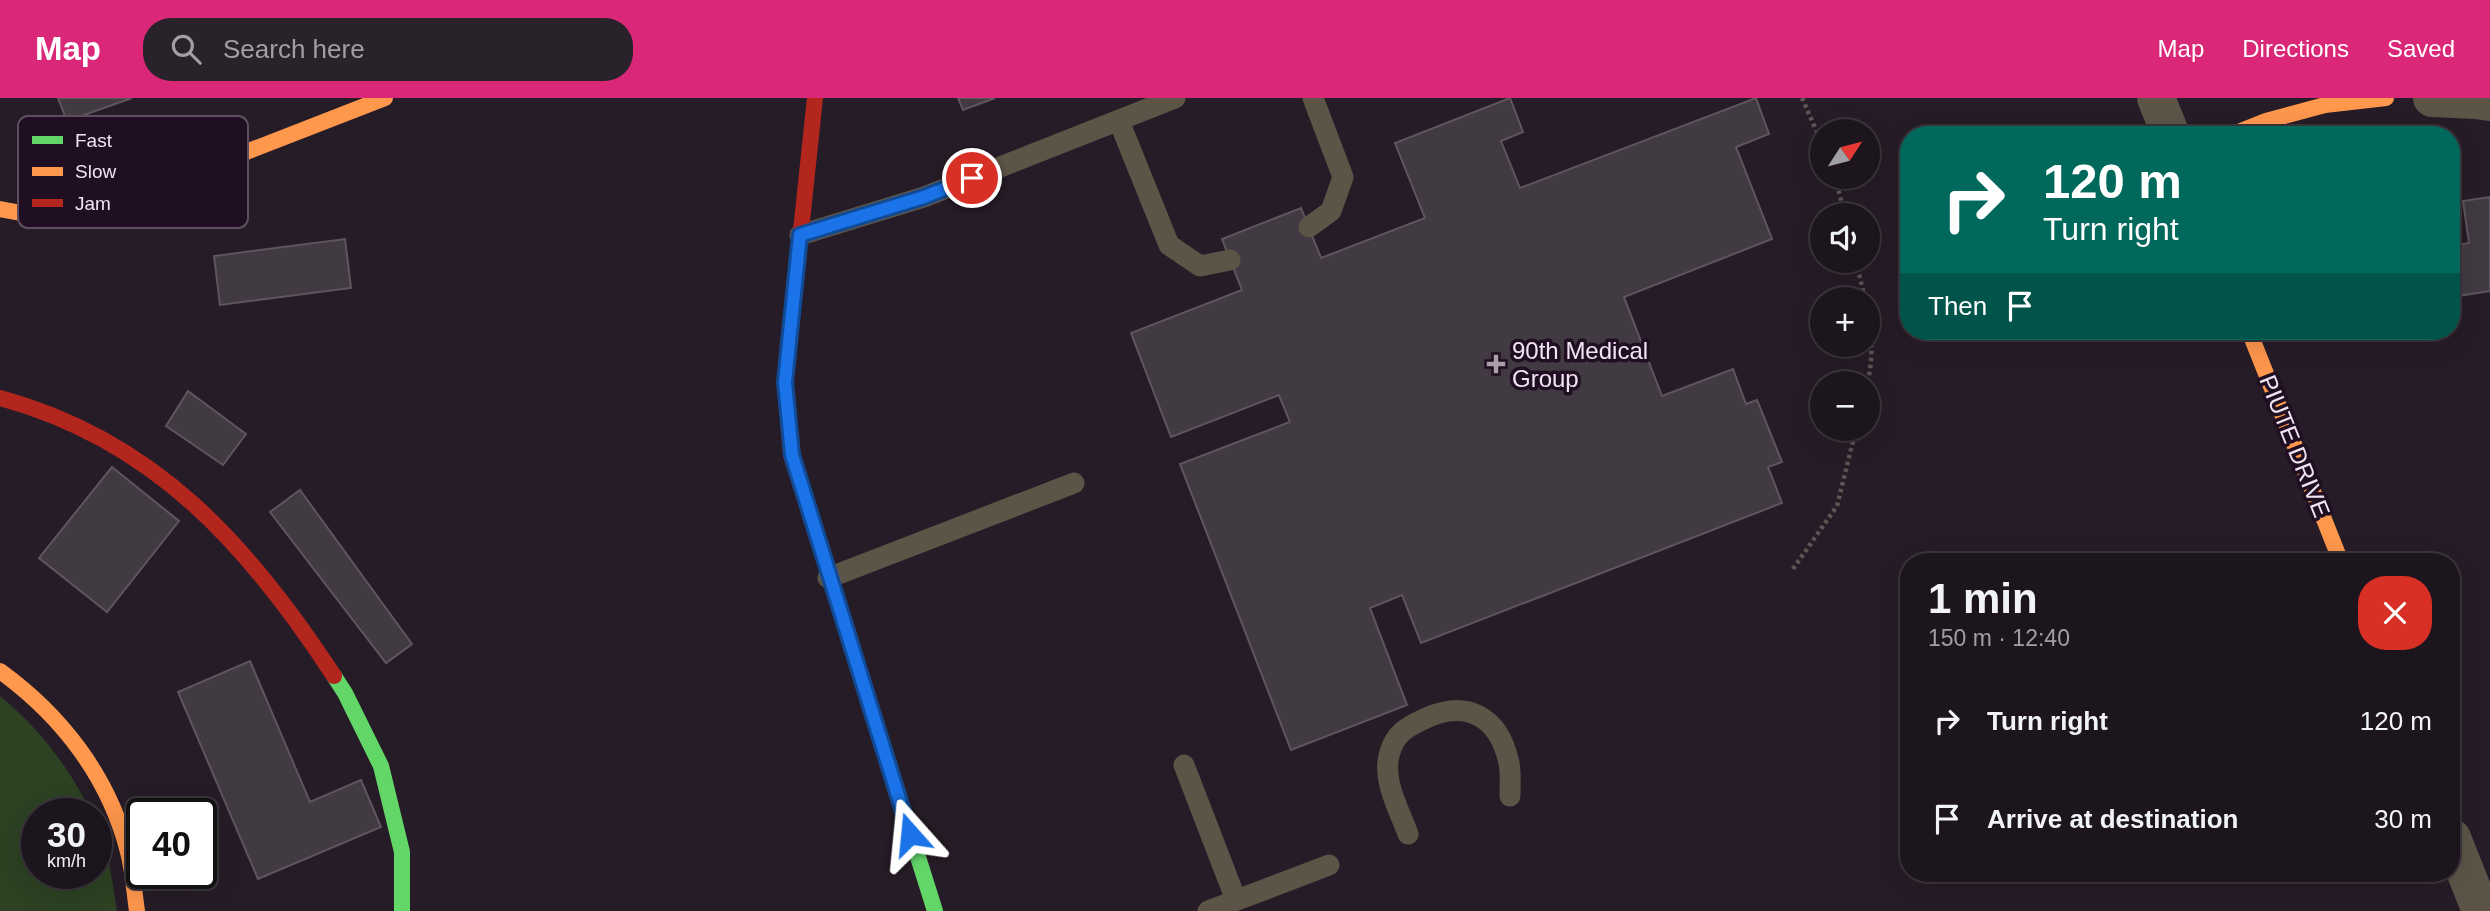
<!DOCTYPE html>
<html lang="en">
<head>
<meta charset="utf-8">
<style>
  :root { --surface:#1c151d; --page:#29222a; --text:#f1f3f6; --muted:#a09fa4; --line:#3a343b; --accent:#db2777 }
  body { margin:0; font-family:Helvetica,sans-serif; background:var(--page); color:var(--text); height:100vh; display:flex; flex-direction:column; font-size:26px; white-space:nowrap }
  * { box-sizing:border-box; margin:0 }
  p { font-size:23px; color:var(--muted) }
  .icon { flex:none; width:38px; height:38px; fill:none; stroke:currentColor; stroke-width:2; stroke-linecap:round; stroke-linejoin:round }
  .map { position:relative; flex:1; overflow:hidden }
  .details { position:absolute; left:1900px; top:455px; width:560px; height:329px; display:flex; flex-direction:column; background:var(--surface); border-radius:28px; box-shadow:0 7px 28px #0002,0 0 0 2px var(--line) }
  .details>* { flex:none }
  .guide { position:absolute; left:1900px; top:28px; width:560px; height:214px; border-radius:28px; box-shadow:0 7px 28px #0002,0 0 0 2px var(--line); background:#00695c; color:#fff; overflow:hidden }
  .needle { width:46px; rotate:54deg }
  .tools { position:absolute; left:1810px; top:21px; display:grid; gap:14px }
  .tools a { display:grid; place-items:center; width:70px; height:70px; border-radius:50%; background:var(--surface); box-shadow:0 7px 28px #0002,0 0 0 2px var(--line); font-size:35px }
  .speed { position:absolute; left:21px; top:700px; display:flex; gap:14px; font-size:35px; font-weight:700; text-align:center }
  .speed>* { display:grid; place-content:center; width:91px; height:91px; border-radius:50%; background:var(--surface); box-shadow:0 7px 28px #0002,0 0 0 2px var(--line); line-height:1 }
  .speed small { font-size:18px; font-weight:400 }
  .speed .limit { border:4px solid #111; border-radius:10px; background:#fff; color:#111 }
  .pin { position:absolute; display:grid; place-items:center; width:60px; height:60px; color:#fff; margin:-30px; border:4px solid #fff; border-radius:50%; box-shadow:0 2px 7px #0007 }
  .me { position:absolute; width:77px; margin:-38px; rotate:342deg; stroke-linejoin:round; filter:drop-shadow(0 0 5px #0008) }
  .turn { display:flex; align-items:center; gap:24px; height:147px; padding:0 28px; font-size:32px }
  .turn .icon { width:91px; height:91px; stroke-width:2.5 }
  .turn b { display:block; font-size:49px; line-height:60px }
  .then { display:flex; align-items:center; height:66px; padding:0 28px; background:#0003; gap:14px; font-size:26px }
  .round { display:grid; place-items:center; flex:none; width:74px; height:74px; border-radius:28px; background:var(--page) }
  .summary { display:flex; align-items:center; justify-content:space-between; height:119px; padding:0 28px }
  h1 { font-size:42px; font-weight:700; line-height:52px }
  ul { padding:0; list-style:none }
  li { display:flex; align-items:center; gap:21px; height:98px; padding:0 28px }
  li div { flex:1 }
  li b { display:block; font-size:26px }
  li em { font-style:normal }
  header { display:flex; align-items:center; gap:42px; box-sizing:border-box; height:98px; padding:0 35px; background:var(--accent); color:#fff }
  header strong { font-size:33px }
  nav { display:flex; gap:38px; margin-inline-start:auto; font-size:24px }
  .search { width:490px; height:63px; background:var(--page); display:flex; align-items:center; gap:18px; box-sizing:border-box; padding:0 24px; border-radius:28px; color:var(--muted); font-size:26px }
  .map>svg:first-child { display:block }
</style>
</head>
<body>
<header>
<strong>Map</strong>
<div class="search"><svg class="icon" aria-label="search" viewBox="0 0 24 24"><circle cx="10" cy="10" r="6"/><path d="M15 15l6 6"/></svg>Search here</div>
<nav><a>Map</a><a>Directions</a><a>Saved</a></nav>
</header>
<div class="map">
<svg width="2490" height="813" viewBox="0 0 2490 813">
  <rect width="100%" height="100%" fill="#261c27"/>
  <path fill="#2c4223" d="M0,598C40,631 69,669 92,716H37V775H96V726L109,764L117,813H0Z"/>
  <path fill="#423a43" stroke="#5e555f" stroke-width="2" d="M58,0H132L67,23Z
    M958,0H995L963,12Z
    M1510,0L1523,34L1501,43L1520,90L1756,0L1769,36L1736,49L1772,141L1624,199L1662,298L1733,271L1746,306L1757,302L1782,364L1768,369L1782,405L1421,545L1402,497L1370,510L1407,607L1291,652L1180,366L1290,324L1279,297L1171,339L1131,235L1242,192L1222,141L1301,110L1321,160L1425,120L1395,45Z
    M2490,99V193L2452,199V148L2469,145L2463,103Z
    M345,141L351,190L220,207L214,158Z
    M188,293L246,336L223,367L166,328Z
    M112,369L179,423L107,514L39,460Z
    M300,392L412,546L386,565L270,414Z
    M250,563L310,704L361,682L381,729L258,781L178,594Z"/>
  <g fill="none" stroke-linecap="round" stroke-linejoin="round">
    <path stroke="#5d5654" stroke-width="4.5" stroke-dasharray="3.5 3.5" stroke-linecap="butt" d="M1802,0L1822,46
      M1835,79L1845,117
      M1856,163L1865,201
      M1867,211C1873,235 1873,264 1867,287
      M1793,471L1837,408L1856,331"/>
    <path stroke="#5c5447" stroke-width="21" d="M1119,23L1169,147L1200,168L1230,162
      M1309,129L1331,113L1343,79L1313,0
      M800,137L924,99L1175,0
      M828,480L1074,385
      M1184,667L1236,802
      M1408,736C1399,711 1381,681 1390,654C1395,636 1407,629 1422,622C1466,600 1499,618 1509,665C1511,676 1510,687 1510,698
      M1208,813L1329,767"/>
    <path stroke="#5c5447" stroke-width="38" d="M2156,0L2171,37
      M2432,0L2476,2L2490,4
      M2452,740L2481,813"/>
    <path stroke="#63d668" stroke-width="16" d="M816,435L935,813
      M334,578L345,595L381,668L402,754V813"/>
    <path stroke="#ff974d" stroke-width="16" d="M2231,37L2266,23L2325,7L2386,0
      M0,111L59,122L200,72L385,0
      M2249,233L2341,464
      M0,573C62,618 109,679 128,754C133,773 134,793 137,813"/>
    <path stroke="#b3261e" stroke-width="16" d="M815,0L785,284L791,357L816,435
      M0,300C155,342 249,448 334,578"/>
  </g>
  <g fill="none" stroke-linecap="round" stroke-linejoin="round">
    <g stroke="#114b97" stroke-width="18">
      <path id="route" d="M910,736L792,357L785,284L800,137L924,99L972,80"/>
    </g>
    <use href="#route" stroke="#1a73e8" stroke-width="12"/>
  </g>
  <path fill="#aa9eab" stroke="#200e22" stroke-width="2.5" d="M1492.5 255.5h7v7h7v7h-7v7h-7v-7h-7v-7h7z"/>
  <g text-anchor="middle" dominant-baseline="central" stroke-width="7" stroke-linejoin="round" paint-order="stroke">
    <g font-size="24" fill="#f1e4f2" stroke="#200e22" text-anchor="start">
      <text x="1512" y="252">90th Medical<tspan x="1512" dy="28">Group</tspan></text>
    </g>
    <g font-size="24" fill="#f1e4f2" stroke="#200e22">
      <text transform="translate(2295 348) rotate(68)">PIUTE DRIVE</text>
    </g>
  </g>
  <rect x="18" y="18" width="230" height="112" rx="10" fill="#200e22" stroke="#5f4e60" stroke-width="2"/>
  <rect x="32" y="38" width="31" height="8" fill="#63d668"/>
  <rect x="32" y="69" width="31" height="9" fill="#ff974d"/>
  <rect x="32" y="101" width="31" height="8" fill="#b3261e"/>
  <g font-size="19" fill="#f1e4f2">
    <text x="75" y="49">Fast</text>
    <text x="75" y="80">Slow</text>
    <text x="75" y="112">Jam</text>
  </g>
</svg>
<div class="tools">
<a><svg class="needle" viewBox="-14 -14 28 28"><path d="M0-13l5 13h-10z" fill="#e53935"/><path d="M0 13l5-13h-10z" fill="#a09fa4"/></svg></a>
<a><svg class="icon" aria-label="sound" viewBox="0 0 24 24"><path d="M4 9h4l5-4v14l-5-4H4zM17 9q2 3 0 6"/></svg></a>
<a>+</a>
<a>−</a>
</div>
<div class="speed"><div>30<small>km/h</small></div><div class="limit">40</div></div>
<div class="pin" style="left:972px;top:80px;background:#d93025"><svg class="icon" aria-label="arrive" viewBox="0 0 24 24"><path d="M6 21V4h12l-3 4 3 4H6"/></svg></div>
<svg class="me" style="left:910px;top:736px" viewBox="-20 -20 40 40"><path d="M0-17L14 15 0 8-14 15z" fill="#1a73e8" stroke="#fff" stroke-width="4"/></svg>
<div class="guide">
<div class="turn"><svg class="icon" aria-label="right" viewBox="0 0 24 24"><path d="M7 20v-9h11M14 6l5 5-5 5"/></svg><div><b>120 m</b>Turn right</div></div>
<div class="then">Then<svg class="icon" aria-label="arrive" viewBox="0 0 24 24"><path d="M6 21V4h12l-3 4 3 4H6"/></svg></div>
</div>
<section class="details">
<div class="summary"><div><h1>1 min</h1><p>150 m · 12:40</p></div><a class="round" style="background:#d93025;color:#fff"><svg class="icon" aria-label="close" viewBox="0 0 24 24"><path d="M6 6l12 12M18 6L6 18"/></svg></a></div>
<ul>
<li><svg class="icon" aria-label="right" viewBox="0 0 24 24"><path d="M7 20v-9h11M14 6l5 5-5 5"/></svg><div><b>Turn right</b></div><em>120 m</em></li>
<li><svg class="icon" aria-label="arrive" viewBox="0 0 24 24"><path d="M6 21V4h12l-3 4 3 4H6"/></svg><div><b>Arrive at destination</b></div><em>30 m</em></li>
</ul>
</section>
</div>
</body>
</html>
